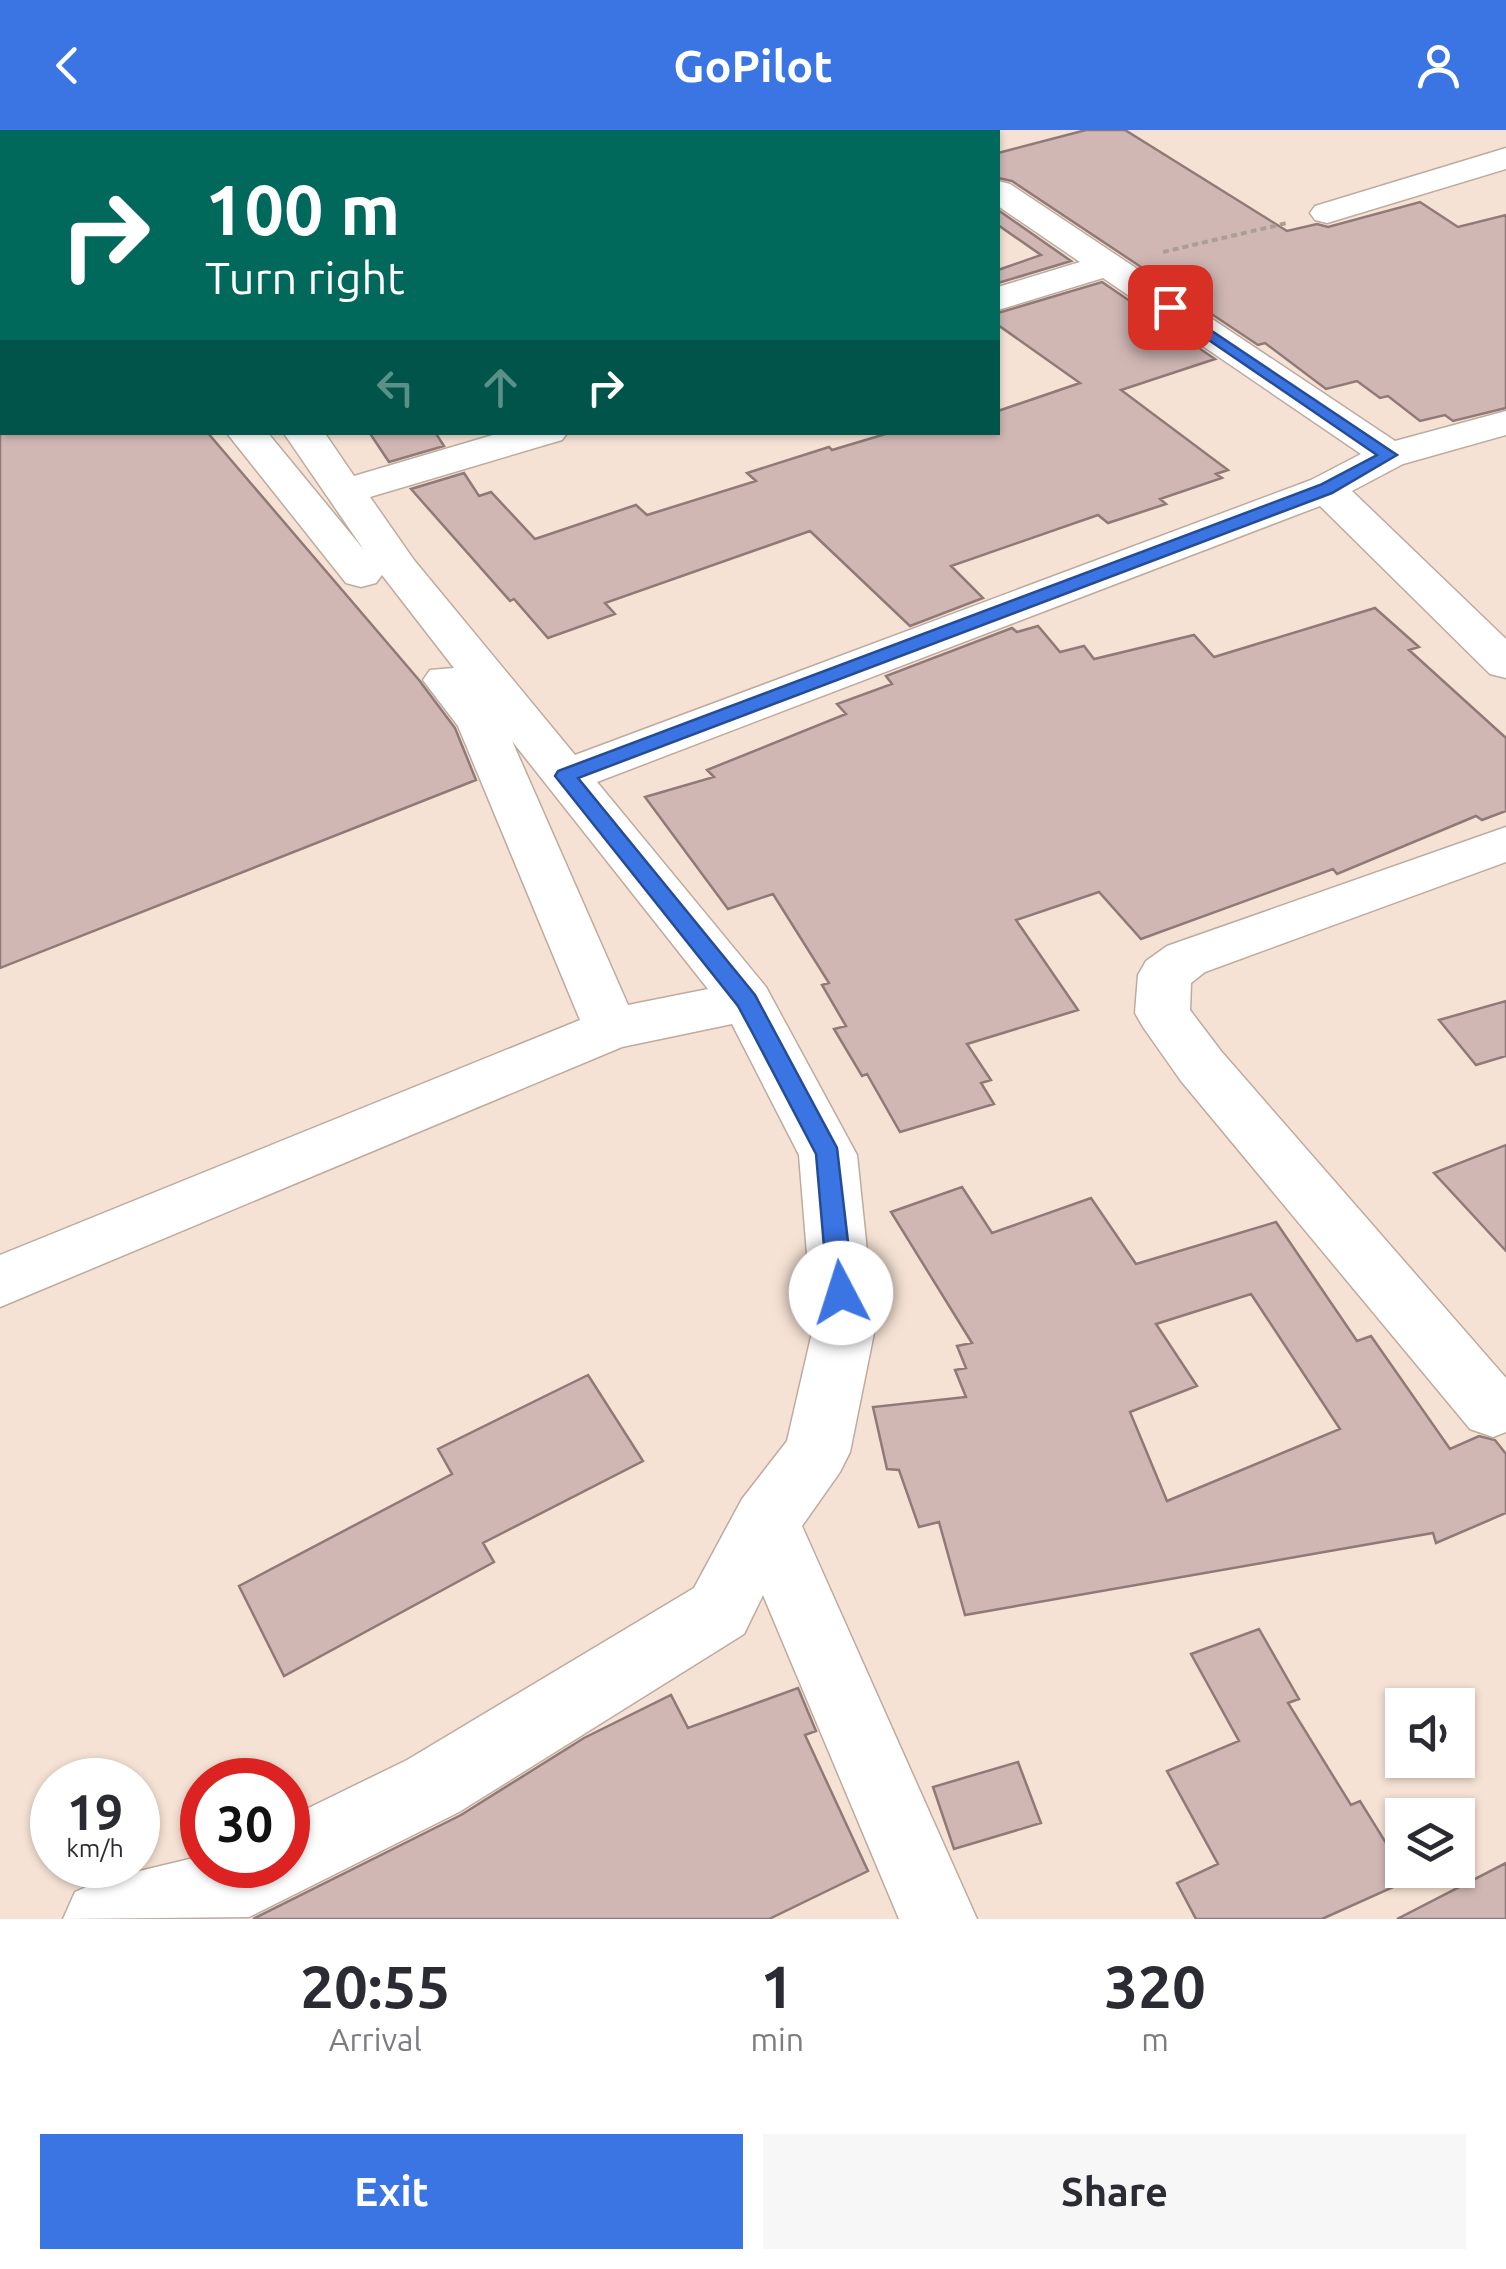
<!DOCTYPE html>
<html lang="en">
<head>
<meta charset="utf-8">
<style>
  :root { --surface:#fff; --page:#f7f7f7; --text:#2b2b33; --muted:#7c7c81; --accent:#3b75e4 }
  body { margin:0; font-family:Ubuntu,sans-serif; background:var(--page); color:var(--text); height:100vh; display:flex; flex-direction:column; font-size:38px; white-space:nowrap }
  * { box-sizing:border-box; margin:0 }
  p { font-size:32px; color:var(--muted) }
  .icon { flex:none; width:55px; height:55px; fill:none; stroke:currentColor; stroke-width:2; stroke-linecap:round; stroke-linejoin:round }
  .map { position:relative; height:1789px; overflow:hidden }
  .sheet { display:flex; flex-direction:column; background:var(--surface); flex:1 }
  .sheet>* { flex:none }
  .banner { position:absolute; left:0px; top:0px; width:1000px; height:305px; box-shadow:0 2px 8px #0004; background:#00695c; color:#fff; overflow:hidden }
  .buttons { position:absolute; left:1385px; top:1558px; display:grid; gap:20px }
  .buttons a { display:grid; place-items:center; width:90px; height:90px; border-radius:0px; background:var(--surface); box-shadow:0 2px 8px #0004; font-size:50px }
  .speed { position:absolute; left:30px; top:1628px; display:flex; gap:20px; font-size:50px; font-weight:700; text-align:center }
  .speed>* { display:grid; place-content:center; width:130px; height:130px; border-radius:50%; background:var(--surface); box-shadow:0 2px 8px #0004; line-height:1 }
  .speed small { font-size:25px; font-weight:400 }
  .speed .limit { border:15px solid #d22; background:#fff; color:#111 }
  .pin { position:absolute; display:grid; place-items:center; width:85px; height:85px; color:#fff; margin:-42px; border-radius:20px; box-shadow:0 5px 15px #0006 }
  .me { position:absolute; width:110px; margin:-55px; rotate:355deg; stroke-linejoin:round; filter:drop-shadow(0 0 8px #0008) }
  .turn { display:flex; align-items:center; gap:35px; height:210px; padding:0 40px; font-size:45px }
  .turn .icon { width:130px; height:130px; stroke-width:2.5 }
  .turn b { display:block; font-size:70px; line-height:85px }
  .lanes { display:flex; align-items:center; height:95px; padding:0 40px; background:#0003; justify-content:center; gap:50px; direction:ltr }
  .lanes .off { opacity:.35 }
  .eta { display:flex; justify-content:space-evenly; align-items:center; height:170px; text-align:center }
  .eta b { font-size:60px; font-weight:700; line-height:70px }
  .cta { display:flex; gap:20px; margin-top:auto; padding:20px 40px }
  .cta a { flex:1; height:115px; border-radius:0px; background:var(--accent); color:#fff; font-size:40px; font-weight:700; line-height:115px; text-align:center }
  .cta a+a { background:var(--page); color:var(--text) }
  header { display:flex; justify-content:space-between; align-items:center; height:130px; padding:0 40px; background:var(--accent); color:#fff; font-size:45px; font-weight:700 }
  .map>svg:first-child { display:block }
</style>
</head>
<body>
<header><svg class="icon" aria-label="back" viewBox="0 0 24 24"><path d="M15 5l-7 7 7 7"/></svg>GoPilot<svg class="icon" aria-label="person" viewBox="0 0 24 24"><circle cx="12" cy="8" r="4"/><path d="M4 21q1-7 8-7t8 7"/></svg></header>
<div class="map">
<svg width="1506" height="1789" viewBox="0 0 1506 1789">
  <rect width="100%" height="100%" fill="#f5e2d4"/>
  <path fill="#d0b7b4" stroke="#907977" stroke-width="2.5" fill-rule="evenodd" d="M1086,0H1125L1287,101L1317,94L1328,97L1420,72L1458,97L1506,85V278L1453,291L1445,285L1420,291L1388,266L1380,268L1357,251L1326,259L1265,213L1258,215L1012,51L998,48V23Z
    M998,80L1071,131L998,153V140L1041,125L998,95Z
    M1102,152L1215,229L1121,260L1228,340L1216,344L1222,348L1160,369L1166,374L1108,393L1098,385L951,436L983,468L910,496L810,401L605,473L615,484L548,508L514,469L510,471L411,359L464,343L479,366L491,362L535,409L636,375L647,385L756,351L747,343L829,317L832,320L892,302H998V281L1080,253L998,195V183Z
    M0,302H207L419,550L455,598L476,650L0,838Z
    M369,302H435L444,316L389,332Z
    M1375,478L1419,517L1409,520L1506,608V681L1482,690L1476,686L1337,744L1333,739L1141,809L1099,762L1016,790L1078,880L967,914L991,950L981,953L994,974L900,1002L867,944L862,946L834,899L846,896L822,855L829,853L773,764L728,779L645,667L714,647L707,640L846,584L837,574L892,554L886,546L1012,498L1017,502L1038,496L1060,522L1084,516L1094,529L1194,505L1214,527Z
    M1506,871V926L1476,935L1439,890Z
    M1506,1015V1121L1434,1043Z
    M962,1057L992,1103L1091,1068L1136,1134L1276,1092L1357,1211L1371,1206L1450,1319L1479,1306L1495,1310L1506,1324V1383L1436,1413L1433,1403L965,1485L939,1392L919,1397L899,1340L887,1339L873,1277L966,1267L955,1240L966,1238L957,1216L972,1213L891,1082ZM1251,1164L1340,1299L1167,1371L1130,1282L1197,1256L1156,1194Z
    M588,1245L643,1331L483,1413L494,1432L284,1546L239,1456L452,1344L438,1319Z
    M1259,1499L1299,1569L1288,1573L1351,1675L1360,1671L1409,1750L1322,1789H1196L1177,1753L1218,1734L1167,1641L1239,1611L1191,1524Z
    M798,1558L816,1601L805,1605L868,1741L769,1789H253L461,1685L584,1608L671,1565L688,1598Z
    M1018,1632L1041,1693L954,1719L933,1657Z
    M1506,1733V1789H1397Z"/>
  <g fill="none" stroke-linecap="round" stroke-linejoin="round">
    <g stroke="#beab9f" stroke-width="3">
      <path id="minor" d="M51,0H84L85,2H53Z
        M892,0H926L927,2H894Z
        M1506,18V39L1327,93L1315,90L1310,83L1315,76Z
        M998,51L1010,54L1395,311L1506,281V305L1403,334L1352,361L1506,509V548L1490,544L1320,376L597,652L766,857L857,1025L875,1198L850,1322L840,1342L802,1396L977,1789H899L763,1465L744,1504L459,1682L249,1787L63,1789L75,1762L102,1750L202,1726V1735H288V1688L407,1630L694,1458L742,1369L787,1311L813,1198L799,1025L732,894L622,917L0,1177V1125L580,890L458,596L423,550L430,540L454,538L382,445L376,453L361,457L346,453L226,302H267L364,420L283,302H324L354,346L503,302H568L562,310L370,367L414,430L575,625L1311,350L1361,324L1103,148L998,180V157L1080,132L998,76ZM512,611L708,859L628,875Z
        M0,95H2V115H0Z
        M1506,697V732L1205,842L1191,853L1190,880L1221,921L1506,1248V1302L1493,1307L1470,1299L1181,951L1143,897L1135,883L1138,845L1146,831L1167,816Z"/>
    </g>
    <path stroke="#ad9e93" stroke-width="4" stroke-dasharray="6 4" stroke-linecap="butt" d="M1163,122L1287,93"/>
    <use href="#minor" fill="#fff" fill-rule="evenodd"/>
  </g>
  <path fill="#3b75e4" stroke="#264c94" stroke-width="2.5" d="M1170,173L1397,325L1332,363L578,648L755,865L837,1018L854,1163L850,1170L841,1174L832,1170L828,1163L816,1024L752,902L738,876L555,646L558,641L1320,355L1377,325L1165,180V174Z"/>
</svg>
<div class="buttons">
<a><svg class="icon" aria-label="sound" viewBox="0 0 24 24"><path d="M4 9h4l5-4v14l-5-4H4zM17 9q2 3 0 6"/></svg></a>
<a><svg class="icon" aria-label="layers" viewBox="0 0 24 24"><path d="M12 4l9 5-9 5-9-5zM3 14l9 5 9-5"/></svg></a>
</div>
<div class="speed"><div>19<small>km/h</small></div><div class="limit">30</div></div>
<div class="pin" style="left:1170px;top:177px;background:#d93025"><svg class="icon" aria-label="arrive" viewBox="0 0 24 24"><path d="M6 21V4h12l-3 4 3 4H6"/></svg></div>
<svg class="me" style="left:841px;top:1163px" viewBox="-20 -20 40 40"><circle r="19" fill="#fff"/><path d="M0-13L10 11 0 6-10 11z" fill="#3b75e4"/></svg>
<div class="banner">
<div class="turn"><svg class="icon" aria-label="right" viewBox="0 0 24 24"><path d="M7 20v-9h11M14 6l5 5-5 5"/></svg><div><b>100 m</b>Turn right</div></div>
<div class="lanes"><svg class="icon off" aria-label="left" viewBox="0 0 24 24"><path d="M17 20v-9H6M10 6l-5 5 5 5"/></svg><svg class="icon off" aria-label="ahead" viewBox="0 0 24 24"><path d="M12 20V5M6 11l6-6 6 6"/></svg><svg class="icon" aria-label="right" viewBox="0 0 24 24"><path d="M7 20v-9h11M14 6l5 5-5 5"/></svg></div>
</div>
</div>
<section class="sheet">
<div class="eta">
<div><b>20:55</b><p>Arrival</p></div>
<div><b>1</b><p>min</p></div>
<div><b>320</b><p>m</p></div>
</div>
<div class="cta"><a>Exit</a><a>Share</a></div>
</section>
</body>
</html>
